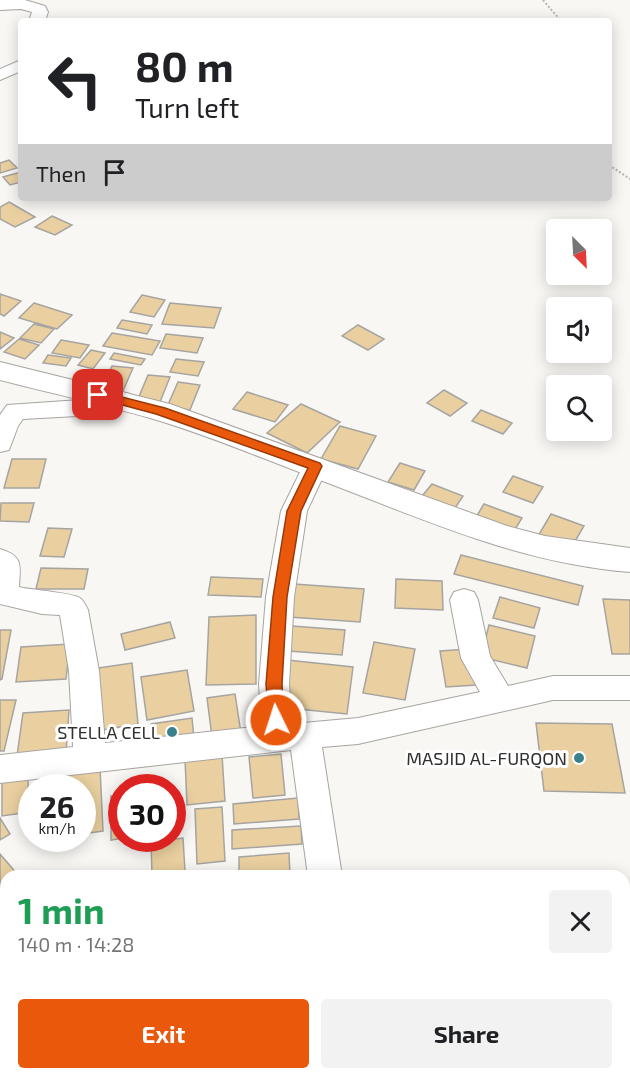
<!DOCTYPE html>
<html lang="en">
<head>
<meta charset="utf-8">
<style>
  :root { --surface:#fff; --page:#f2f2f2; --text:#202124; --muted:#757577; --accent:#ea580c }
  body { margin:0; font-family:"Exo 2",sans-serif; background:var(--page); color:var(--text); height:100vh; display:flex; flex-direction:column; font-size:22px; white-space:nowrap }
  * { box-sizing:border-box; margin:0 }
  p { font-size:20px; color:var(--muted) }
  .icon { flex:none; width:33px; height:33px; fill:none; stroke:currentColor; stroke-width:2; stroke-linecap:round; stroke-linejoin:round }
  .map { position:relative; flex:1; overflow:hidden }
  .drawer { position:absolute; left:0px; top:870px; width:630px; height:210px; display:flex; flex-direction:column; background:var(--surface); border-radius:18px 18px 0 0; box-shadow:0 3px 15px #0003 }
  .drawer>* { flex:none }
  .top-card { position:absolute; left:18px; top:18px; width:594px; height:183px; border-radius:6px; box-shadow:0 3px 15px #0003; background:#fff; color:var(--text); overflow:hidden }
  .needle { width:39px; rotate:156deg }
  .tools { position:absolute; left:546px; top:219px; display:grid; gap:12px }
  .tools a { display:grid; place-items:center; width:66px; height:66px; border-radius:6px; background:var(--surface); box-shadow:0 3px 15px #0003; font-size:30px }
  .speed { position:absolute; left:18px; top:774px; display:flex; gap:12px; font-size:30px; font-weight:700; text-align:center }
  .speed>* { display:grid; place-content:center; width:78px; height:78px; border-radius:50%; background:var(--surface); box-shadow:0 3px 15px #0003; line-height:1 }
  .speed small { font-size:15px; font-weight:400 }
  .speed .limit { border:9px solid #d22; background:#fff; color:#111 }
  .pin { position:absolute; display:grid; place-items:center; width:51px; height:51px; color:#fff; margin:-26px; border-radius:12px; box-shadow:0 3px 9px #0006 }
  .me { position:absolute; width:66px; margin:-33px; rotate:356deg; stroke-linejoin:round; filter:drop-shadow(0 0 4px #0008) }
  .turn { display:flex; align-items:center; gap:21px; height:126px; padding:0 18px; font-size:27px }
  .turn .icon { width:78px; height:78px; stroke-width:2.5 }
  .turn b { display:block; font-size:42px; line-height:51px }
  .then { display:flex; align-items:center; height:57px; padding:0 18px; background:#0003; gap:12px; font-size:22px }
  .round { display:grid; place-items:center; flex:none; width:63px; height:63px; border-radius:6px; background:var(--page) }
  .summary { display:flex; align-items:center; justify-content:space-between; height:102px; padding:0 18px }
  h1 { font-size:36px; font-weight:700; line-height:45px; color:#1e9e55 }
  .primary-button { display:flex; gap:12px; margin-top:auto; padding:12px 18px }
  .primary-button a { flex:1; height:69px; border-radius:6px; background:var(--accent); color:#fff; font-size:24px; font-weight:700; line-height:69px; text-align:center }
  .primary-button a+a { background:var(--page); color:var(--text) }
  .map>svg:first-child { display:block }
</style>
</head>
<body>
<div class="map">
<svg width="630" height="1080" viewBox="0 0 630 1080">
  <rect width="100%" height="100%" fill="#f9f7f4"/>
  <path fill="#ead0a0" stroke="#a6a4a1" stroke-width="1.5" d="M9,160L17,168L0,173V163Z
    M21,172V182L10,185L3,177Z
    M9,202L35,217L15,227L0,219V207Z
    M52,216L72,225L55,235L35,227Z
    M0,294L21,301L4,316L0,314Z
    M142,295L165,300L154,317L130,312Z
    M34,303L72,315L57,329L19,318Z
    M170,303L221,308L214,328L162,324Z
    M122,320L152,325L147,334L117,328Z
    M34,324L54,329L41,343L20,338Z
    M358,325L384,339L368,350L342,336Z
    M0,332L14,338L0,349Z
    M112,333L160,341L152,355L103,346Z
    M166,334L203,338L197,353L160,348Z
    M19,339L39,345L25,359L4,352Z
    M61,340L89,345L80,358L52,353Z
    M91,350L105,353L93,369L78,365Z
    M114,353L145,359L141,365L110,359Z
    M48,355L71,358L66,366L43,363Z
    M176,359L204,362L198,376L170,372Z
    M112,366L133,368L122,393L100,390Z
    M148,375L170,377L160,402L138,399Z
    M178,382L200,385L190,410L167,407Z
    M444,390L467,403L450,416L427,403Z
    M247,392L288,405L275,422L233,409Z
    M301,404L340,422L307,453L267,433Z
    M481,410L512,423L503,434L472,421Z
    M340,426L376,436L358,469L321,459Z
    M12,459H46L39,488H4Z
    M400,463L425,471L414,490L388,482Z
    M513,476L543,487L533,503L503,492Z
    M432,484L463,496L451,514L418,501Z
    M1,503H34L29,522L0,521Z
    M484,504L522,518L511,536L473,522Z
    M551,514L584,526L571,548L538,536Z
    M48,528L72,529L64,557L40,556Z
    M461,555L583,586L578,605L454,574Z
    M41,568L88,569L84,589H36Z
    M211,577L263,579L261,597L208,595Z
    M396,579L442,581L443,610L395,608Z
    M294,584L364,589L360,622L289,617Z
    M500,597L540,608L534,628L493,618Z
    M603,599L630,600V654H612Z
    M256,615V684L206,685L209,617Z
    M170,622L175,638L125,650L121,634Z
    M489,625L535,636L527,668L481,657Z
    M292,626L345,630L342,655L289,651Z
    M0,630H11L2,679L0,680Z
    M374,642L415,649L405,700L363,693Z
    M70,644L66,679L16,682L21,647Z
    M468,649L476,685L446,687L440,651Z
    M287,660L353,667L347,714L278,707Z
    M132,663L138,724L96,731L92,669Z
    M187,670L194,711L147,720L141,677Z
    M235,694L241,733L212,737L207,698Z
    M0,700H16L4,751H0Z
    M69,710L66,753L17,756L23,713Z
    M192,718L194,739L151,744V724Z
    M536,723L612,724L625,793L544,791Z
    M281,754L285,795L253,798L249,757Z
    M222,755L225,801L187,805L185,759Z
    M100,767L103,831L82,834V788H54V773Z
    M28,778L29,812L2,816V782Z
    M122,795L123,838L111,840V796Z
    M298,798L299,819L234,824L233,804Z
    M222,807L225,861L197,864L195,809Z
    M0,818L10,834L0,840Z
    M301,826L302,844L232,849V830Z
    M183,838L185,871L152,875L151,842Z
    M289,853L290,876H239V857Z
    M0,854L19,876H6V895L0,900Z
    M624,893H630V932H624Z
    M624,939L630,940V1080H602V1074H624Z
    M6,946V988L0,981V951Z
    M473,1074H532V1080H473Z"/>
  <g fill="none" stroke-linecap="round" stroke-linejoin="round">
    <g stroke="#a6a5a1" stroke-width="2">
      <path id="minor" d="M0,0H25L45,6L48,12L45,21H29L32,12L21,9L0,10Z
        M21,60V71L0,80V69Z
        M122,392L130,394L134,400L130,406L95,415L23,419L18,426L9,450L0,452V415L7,405L95,399Z
        M315,457L324,460L328,466L307,511L294,597L289,684L292,724L358,718L480,692L461,658L450,600L454,592L464,589L474,592L478,600L490,656L508,686L553,676H630V700H553L358,744L322,747L342,876H308L291,750L0,783V755L73,747L69,671L60,615L42,614L0,604V549C24,556 20,566 19,587C31,590 74,593 80,598C84,601 86,606 88,610L99,671L105,743L262,726L259,684L266,597L281,511L306,460Z
        M0,993L6,995V1033L0,1031Z
        M6,1044V1074H20L16,1080H0V1046Z
        M142,1074H181L183,1080H144Z
        M182,1074H240L242,1080H184Z
        M331,1074H369V1080H331Z"/>
    </g>
    <g stroke="#a6a5a1" stroke-width="2">
      <path id="tertiary" d="M0,362L170,404L507,526L545,536L630,548V572C511,562 415,515 304,474C254,455 202,433 150,418C101,404 50,393 0,380Z"/>
    </g>
    <path stroke="#b6b5b2" stroke-width="2" stroke-dasharray="2 2" stroke-linecap="butt" d="M543,0L561,21
      M609,165L630,179"/>
    <use href="#minor" fill="#fff" fill-rule="evenodd"/>
    <use href="#tertiary" fill="#fff" fill-rule="evenodd"/>
  </g>
  <path fill="#ea580c" stroke="#983908" stroke-width="1.5" d="M98,391L165,408L320,463L322,466L301,511L287,597L282,684L284,720L282,725L276,727L271,725L269,720L266,684L273,597L287,511L308,468L156,414L93,397L92,395Z"/>
  <g fill="#3b818c" stroke="#fff" stroke-width="2">
    <circle cx="172" cy="732" r="6"/>
    <circle cx="579" cy="758" r="6"/>
  </g>
  <g text-anchor="middle" dominant-baseline="central" stroke-width="6" stroke-linejoin="round" paint-order="stroke">
    <g font-size="18" fill="#30302e" stroke="#fff" text-anchor="end">
      <text x="160" y="732">STELLA CELL</text>
      <text x="567" y="758">MASJID AL-FURQON</text>
    </g>
  </g>
</svg>
<div class="tools">
<a><svg class="needle" viewBox="-14 -14 28 28"><path d="M0-13l5 13h-10z" fill="#e53935"/><path d="M0 13l5-13h-10z" fill="#757577"/></svg></a>
<a><svg class="icon" aria-label="sound" viewBox="0 0 24 24"><path d="M4 9h4l5-4v14l-5-4H4zM17 9q2 3 0 6"/></svg></a>
<a><svg class="icon" aria-label="search" viewBox="0 0 24 24"><circle cx="10" cy="10" r="6"/><path d="M15 15l6 6"/></svg></a>
</div>
<div class="speed"><div>26<small>km/h</small></div><div class="limit">30</div></div>
<div class="pin" style="left:98px;top:395px;background:#d93025"><svg class="icon" aria-label="arrive" viewBox="0 0 24 24"><path d="M6 21V4h12l-3 4 3 4H6"/></svg></div>
<svg class="me" style="left:276px;top:720px" viewBox="-20 -20 40 40"><circle r="17" fill="#ea580c" stroke="#fff" stroke-width="3"/><path d="M0-11L8 9 0 5-8 9z" fill="#fff"/></svg>
<div class="top-card">
<div class="turn"><svg class="icon" aria-label="left" viewBox="0 0 24 24"><path d="M17 20v-9H6M10 6l-5 5 5 5"/></svg><div><b>80 m</b>Turn left</div></div>
<div class="then">Then<svg class="icon" aria-label="arrive" viewBox="0 0 24 24"><path d="M6 21V4h12l-3 4 3 4H6"/></svg></div>
</div>
<section class="drawer">
<div class="summary"><div><h1>1 min</h1><p>140 m · 14:28</p></div><a class="round"><svg class="icon" aria-label="close" viewBox="0 0 24 24"><path d="M6 6l12 12M18 6L6 18"/></svg></a></div>
<div class="primary-button"><a>Exit</a><a>Share</a></div>
</section>
</div>
</body>
</html>
